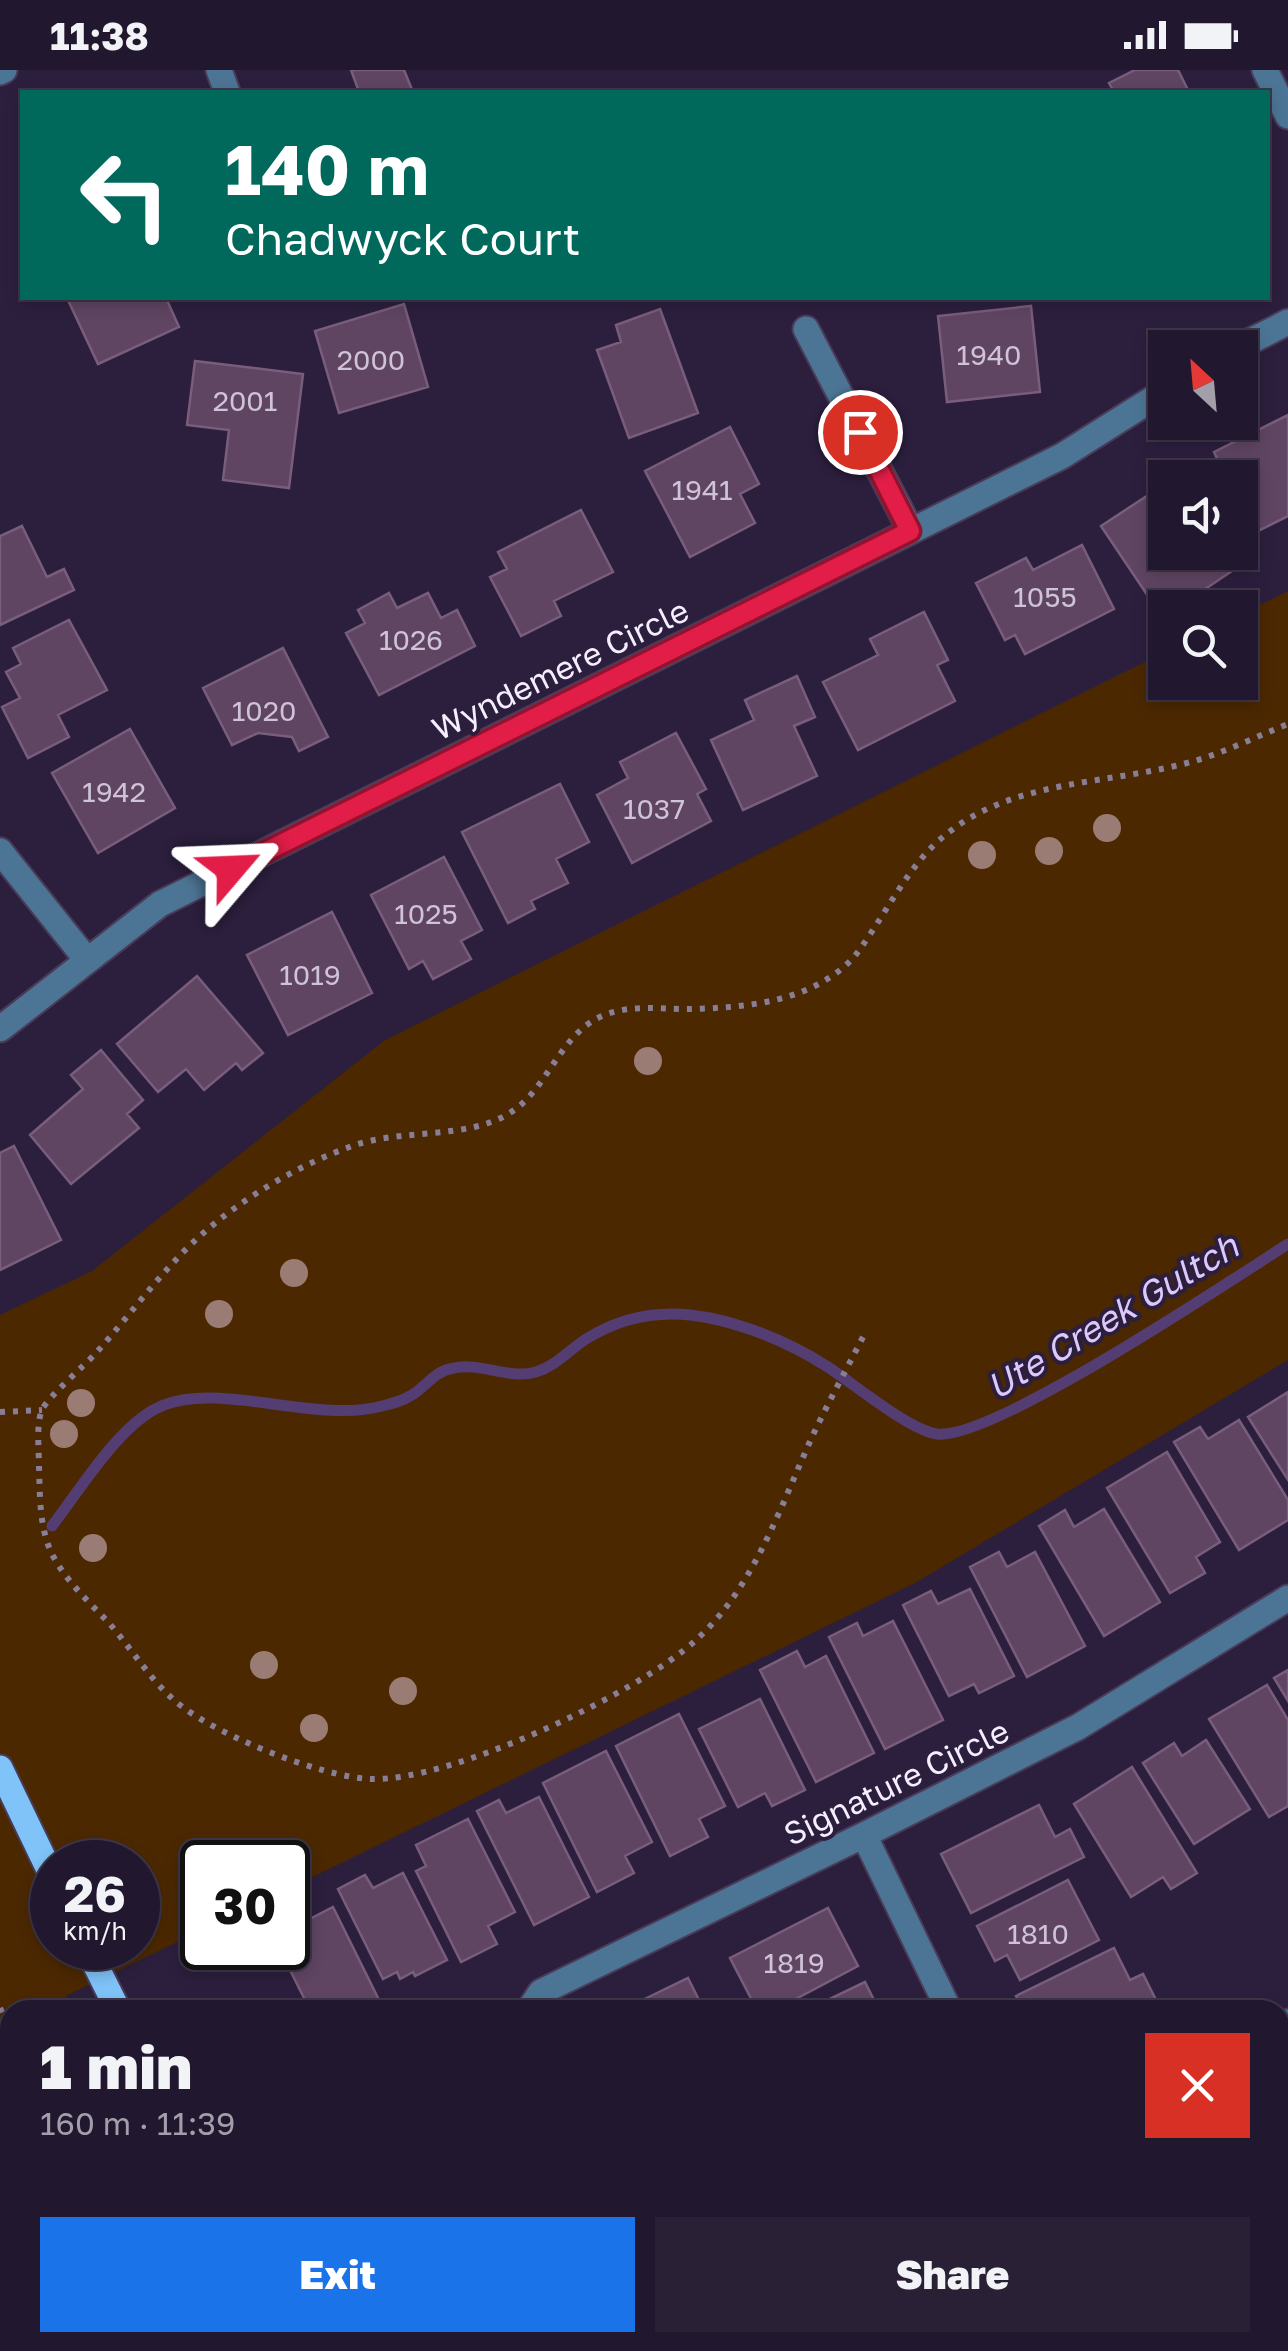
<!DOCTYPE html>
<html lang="en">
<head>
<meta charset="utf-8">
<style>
  :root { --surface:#21172e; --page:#292036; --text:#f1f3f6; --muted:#a29faa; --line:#3e364a; --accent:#1a73e8 }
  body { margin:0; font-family:"Golos Text",sans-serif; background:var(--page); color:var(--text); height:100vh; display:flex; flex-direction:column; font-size:38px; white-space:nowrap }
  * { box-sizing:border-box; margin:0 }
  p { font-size:32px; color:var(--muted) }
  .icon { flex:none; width:55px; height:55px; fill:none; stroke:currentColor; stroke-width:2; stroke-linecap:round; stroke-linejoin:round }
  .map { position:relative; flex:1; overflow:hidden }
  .side { position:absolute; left:0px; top:1930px; width:1290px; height:352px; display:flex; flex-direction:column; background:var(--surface); border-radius:30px 30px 0 0; box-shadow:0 5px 15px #0003,0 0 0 2px var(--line) }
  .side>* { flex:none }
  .banner { position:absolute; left:20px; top:20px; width:1250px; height:210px; border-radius:0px; box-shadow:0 5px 15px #0003,0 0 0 2px var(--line); background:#00695c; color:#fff; overflow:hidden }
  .needle { width:65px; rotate:334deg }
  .controls { position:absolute; left:1148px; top:260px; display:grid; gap:20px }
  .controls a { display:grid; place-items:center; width:110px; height:110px; border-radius:0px; background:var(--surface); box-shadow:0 5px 15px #0003,0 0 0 2px var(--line); font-size:50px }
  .speed { position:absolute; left:30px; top:1770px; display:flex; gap:20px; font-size:50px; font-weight:700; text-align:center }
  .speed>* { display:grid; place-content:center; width:130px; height:130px; border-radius:50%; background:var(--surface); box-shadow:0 5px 15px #0003,0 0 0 2px var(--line); line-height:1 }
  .speed small { font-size:25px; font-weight:400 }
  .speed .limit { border:5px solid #111; border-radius:15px; background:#fff; color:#111 }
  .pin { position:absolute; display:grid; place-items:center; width:85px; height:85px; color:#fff; margin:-42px; border:5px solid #fff; border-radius:50%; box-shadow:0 2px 10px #0007 }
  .me { position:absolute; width:110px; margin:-55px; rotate:64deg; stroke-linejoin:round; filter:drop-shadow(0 0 8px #0008) }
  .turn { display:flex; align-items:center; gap:35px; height:210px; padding:0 40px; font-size:45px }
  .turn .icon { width:130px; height:130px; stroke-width:2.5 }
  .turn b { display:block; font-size:70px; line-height:85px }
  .round { display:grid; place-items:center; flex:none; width:105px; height:105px; border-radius:0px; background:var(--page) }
  .headline { display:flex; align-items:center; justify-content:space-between; height:170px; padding:0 40px }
  h1 { font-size:60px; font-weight:800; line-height:75px }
  .action { display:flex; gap:20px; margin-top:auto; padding:20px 40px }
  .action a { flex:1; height:115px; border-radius:0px; background:var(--accent); color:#fff; font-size:40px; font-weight:800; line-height:115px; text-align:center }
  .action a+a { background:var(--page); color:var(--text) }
  .status { display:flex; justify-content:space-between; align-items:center; height:70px; padding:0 50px; background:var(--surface); direction:ltr }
  .status svg { height:28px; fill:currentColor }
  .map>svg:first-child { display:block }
</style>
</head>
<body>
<div class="status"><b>11:38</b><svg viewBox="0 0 49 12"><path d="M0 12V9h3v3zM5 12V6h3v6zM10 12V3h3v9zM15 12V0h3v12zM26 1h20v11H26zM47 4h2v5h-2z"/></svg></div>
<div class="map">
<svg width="1288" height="2281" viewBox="0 0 1288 2281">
  <rect width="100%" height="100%" fill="#2c1f3e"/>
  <path fill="#4b2800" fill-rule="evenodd" d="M1288,521V1290L915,1513L288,1819V1792H202V1860L66,1926L73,1940H10V2272H241L245,2281H0V1245L92,1201L385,970L1165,582V612H1240V545ZM52,1792H138V1878H52Z"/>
  <path fill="#543d72" d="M0,2090L10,2120V2272L78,2273L82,2281H0Z"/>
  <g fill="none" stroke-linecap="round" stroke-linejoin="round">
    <path stroke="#543d72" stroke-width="11" d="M52,1456C80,1420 121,1351 164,1335C221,1312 318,1354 382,1336C391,1334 402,1331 410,1326C427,1317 433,1301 454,1298C481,1292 509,1310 536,1302C556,1296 569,1280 586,1269C624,1245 667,1239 710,1248C752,1257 792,1274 828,1297C854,1314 909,1360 937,1364C992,1371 1231,1210 1288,1174"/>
  </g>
  <path fill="#5f4562" stroke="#795d7c" stroke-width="2.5" d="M351,0H404L413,22H359Z
    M1135,0H1178L1189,22H1114L1109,13Z
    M67,228H166L179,257L98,294Z
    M404,234L428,317L339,343L315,261Z
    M1031,236L1040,322L947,332L938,246Z
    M660,239L698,343L629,368L597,280L621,272L616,255Z
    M195,291L303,304L289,418L223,410L229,360L187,355Z
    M1288,345V446L1254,463L1240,435V408H1226L1214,382Z
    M730,357L759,414L740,424L755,453L690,487L645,401Z
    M1165,414V482H1237L1244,493L1177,538H1165L1162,547L1101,456Z
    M581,440L613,502L554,531L561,546L521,566L490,507L507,499L498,482Z
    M22,456L47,507L64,499L74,520L0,555V466Z
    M1082,475L1114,539L1025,584L1015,565L1005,570L976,513L1026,488L1033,500Z
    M389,523L397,538L428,523L441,548L457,540L475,576L379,625L346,563L365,553L358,540Z
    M924,542L948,590L937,595L955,631L858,680L823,612L878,585L870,569Z
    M69,550L107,620L58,645L69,667L28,688L2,637L20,628L6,602L21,594L13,578Z
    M283,578L328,667L299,681L292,667L258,663L232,675L203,618Z
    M797,606L815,647L794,656L817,706L743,740L711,670L754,650L745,630Z
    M130,659L175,738L98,783L52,703Z
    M676,663L706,719L697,724L711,751L632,793L597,725L628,708L620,692Z
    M560,714L589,772L556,789L568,813L531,831L535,839L508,853L462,762Z
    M444,787L482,860L461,871L471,889L433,909L423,891L409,899L371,825Z
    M332,842L372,923L288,965L247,885Z
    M197,906L263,983L242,1000L236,993L204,1020L186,999L158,1022L117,974Z
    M101,980L143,1030L127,1044L139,1058L71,1114L30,1065L83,1019L71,1005Z
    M14,1076L61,1170L0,1200V1083Z
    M1288,1322V1410L1248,1347Z
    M1239,1350L1288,1430V1450L1239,1480L1174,1372L1200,1357L1208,1369Z
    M1167,1382L1220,1472L1196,1487L1205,1503L1170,1523L1107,1418Z
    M1104,1439L1160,1532L1104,1566L1039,1456L1065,1440L1074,1457Z
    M999,1482L1007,1497L1035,1482L1085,1576L1027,1607L970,1497Z
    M970,1519L1014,1606L979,1623L974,1614L949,1626L903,1535L931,1521L938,1534Z
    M893,1551L943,1650L885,1679L829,1567L857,1553L863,1566Z
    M797,1581L805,1597L826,1586L874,1683L816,1712L760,1600Z
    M1288,1600V1631L1274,1608Z
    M1267,1615L1288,1650V1736L1269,1747L1209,1649Z
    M760,1629L805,1720L772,1736L765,1723L738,1737L699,1659Z
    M679,1644L725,1736L699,1749L708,1767L670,1786L616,1676Z
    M1206,1670L1250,1739L1194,1774L1143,1693L1174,1673L1182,1686Z
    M606,1681L652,1772L625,1786L634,1803L597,1822L543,1713Z
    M1132,1697L1197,1803L1171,1819L1163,1807L1131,1827L1074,1734Z
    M539,1727L589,1827L534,1855L477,1741L499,1730L506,1743Z
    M1039,1735L1055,1767L1070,1759L1084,1787L971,1843L941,1784Z
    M468,1749L515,1842L488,1856L497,1874L461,1892L416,1801L426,1796L416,1775Z
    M403,1803L447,1890L415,1906L413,1902L400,1909L397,1902L383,1909L338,1819L365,1805L373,1818Z
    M1068,1810L1099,1870L1020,1910L1007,1885L995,1891L977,1856Z
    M333,1837L381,1934L368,1940H310L279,1878H288V1841L292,1838L300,1854Z
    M828,1838L858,1896L775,1940H757L730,1888Z
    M1114,1878L1130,1910L1143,1904L1157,1932L1141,1940H1023L1016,1926Z
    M688,1908L704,1940H622Z
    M865,1912L879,1940H807Z
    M1288,2156V2210L1280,2218V2164Z
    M507,2272H610L615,2281H493Z
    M747,2272H835L818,2281H751Z"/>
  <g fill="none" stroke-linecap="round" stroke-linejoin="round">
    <g stroke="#483c59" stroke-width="29">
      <path id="minor" d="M219,0L227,22
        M1265,0L1288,46
        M0,2L4,0
        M806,259L911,461
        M1237,278L1288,252
        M0,781L87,890
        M0,959L160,834L1062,386L1165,321
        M864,1765L949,1940
        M529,1940L541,1922L864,1765L1078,1657L1288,1528
        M1280,1965L1288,1952
        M1280,2250L1288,2243
        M681,2272L685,2281
        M1151,2272L1158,2281
        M967,2281L985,2272
        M1248,2281L1257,2272"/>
    </g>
    <g stroke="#483c59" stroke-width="29">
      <path id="major" d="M0,1698L52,1806
        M87,1878L118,1940
        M280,2272L284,2281"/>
    </g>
    <path stroke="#887f97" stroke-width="6" stroke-dasharray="5 8" stroke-linecap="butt" d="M863,1267C846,1300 828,1333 812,1367C781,1435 754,1518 696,1570C637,1624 450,1712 370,1709C321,1707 210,1663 174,1630C149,1608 131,1578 109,1553C89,1532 65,1510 52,1484C39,1457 40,1425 39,1396C39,1381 36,1353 42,1340C47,1328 85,1295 96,1283C131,1244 162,1200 201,1165C244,1127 300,1094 355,1075C403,1059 467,1069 508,1044C550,1020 559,959 610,943C636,935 661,939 687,939C745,938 813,932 854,887C882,851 902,806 935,774C1004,709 1100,716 1187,693C1222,684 1255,667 1288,654
      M0,1342L42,1340
      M0,1938L10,1959
      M163,2272L168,2281"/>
    <use href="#minor" stroke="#4c7595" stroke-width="25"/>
    <use href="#major" stroke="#7fc3f8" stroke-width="25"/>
  </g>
  <g fill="#9a7c74">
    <circle cx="1107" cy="758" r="14"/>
    <circle cx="1049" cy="781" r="14"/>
    <circle cx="982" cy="785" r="14"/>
    <circle cx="648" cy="991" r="14"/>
    <circle cx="294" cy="1203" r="14"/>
    <circle cx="219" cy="1244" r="14"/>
    <circle cx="81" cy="1333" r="14"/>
    <circle cx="64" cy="1364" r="14"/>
    <circle cx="93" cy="1478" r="14"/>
    <circle cx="264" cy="1595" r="14"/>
    <circle cx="403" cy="1621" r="14"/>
    <circle cx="314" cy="1658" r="14"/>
  </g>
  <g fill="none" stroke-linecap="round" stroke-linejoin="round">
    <g stroke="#92132f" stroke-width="25">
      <path id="route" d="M231,799L910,461L860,362"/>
    </g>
    <use href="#route" stroke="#e11d48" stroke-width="18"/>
  </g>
  <g text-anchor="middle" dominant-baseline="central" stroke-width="8" stroke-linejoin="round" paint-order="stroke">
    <g font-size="28" fill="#cfc4d7">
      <text x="989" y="284">1940</text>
      <text x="371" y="289">2000</text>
      <text x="245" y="330">2001</text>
      <text x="702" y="419">1941</text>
      <text x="1045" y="526">1055</text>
      <text x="411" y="569">1026</text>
      <text x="264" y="640">1020</text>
      <text x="114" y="721">1942</text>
      <text x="654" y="738">1037</text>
      <text x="426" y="843">1025</text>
      <text x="310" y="904">1019</text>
      <text x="1038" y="1863">1810</text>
      <text x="794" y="1892">1819</text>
    </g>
    <g font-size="32" fill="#f4eefe" stroke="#2c1f3e">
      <text transform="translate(560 599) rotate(-26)">Wyndemere Circle</text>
      <text transform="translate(896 1712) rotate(-26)">Signature Circle</text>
    </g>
    <g font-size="35" font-style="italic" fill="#dcc8fb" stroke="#2c1f3e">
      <text transform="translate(1112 1246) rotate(-31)">Ute Creek Gultch</text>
    </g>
  </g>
</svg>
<div class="controls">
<a><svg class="needle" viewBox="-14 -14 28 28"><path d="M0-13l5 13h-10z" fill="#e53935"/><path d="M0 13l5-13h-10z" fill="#a29faa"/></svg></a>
<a><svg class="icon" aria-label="sound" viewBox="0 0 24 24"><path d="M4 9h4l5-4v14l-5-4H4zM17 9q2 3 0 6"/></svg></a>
<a><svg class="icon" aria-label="search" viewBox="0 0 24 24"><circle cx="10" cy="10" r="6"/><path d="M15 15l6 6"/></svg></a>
</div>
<div class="speed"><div>26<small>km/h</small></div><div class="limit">30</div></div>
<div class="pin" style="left:860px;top:362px;background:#d93025"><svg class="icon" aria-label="arrive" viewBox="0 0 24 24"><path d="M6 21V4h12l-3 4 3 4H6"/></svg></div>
<svg class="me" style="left:231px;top:799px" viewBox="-20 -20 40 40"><path d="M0-17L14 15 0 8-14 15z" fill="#e11d48" stroke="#fff" stroke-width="4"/></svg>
<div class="banner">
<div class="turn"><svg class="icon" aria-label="left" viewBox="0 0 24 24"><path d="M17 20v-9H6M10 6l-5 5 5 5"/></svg><div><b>140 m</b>Chadwyck Court</div></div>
</div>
<section class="side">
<div class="headline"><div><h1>1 min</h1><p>160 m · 11:39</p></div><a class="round" style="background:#d93025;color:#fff"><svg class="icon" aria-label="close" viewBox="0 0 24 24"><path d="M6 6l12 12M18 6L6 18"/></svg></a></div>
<div class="action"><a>Exit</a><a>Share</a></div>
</section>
</div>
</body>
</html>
